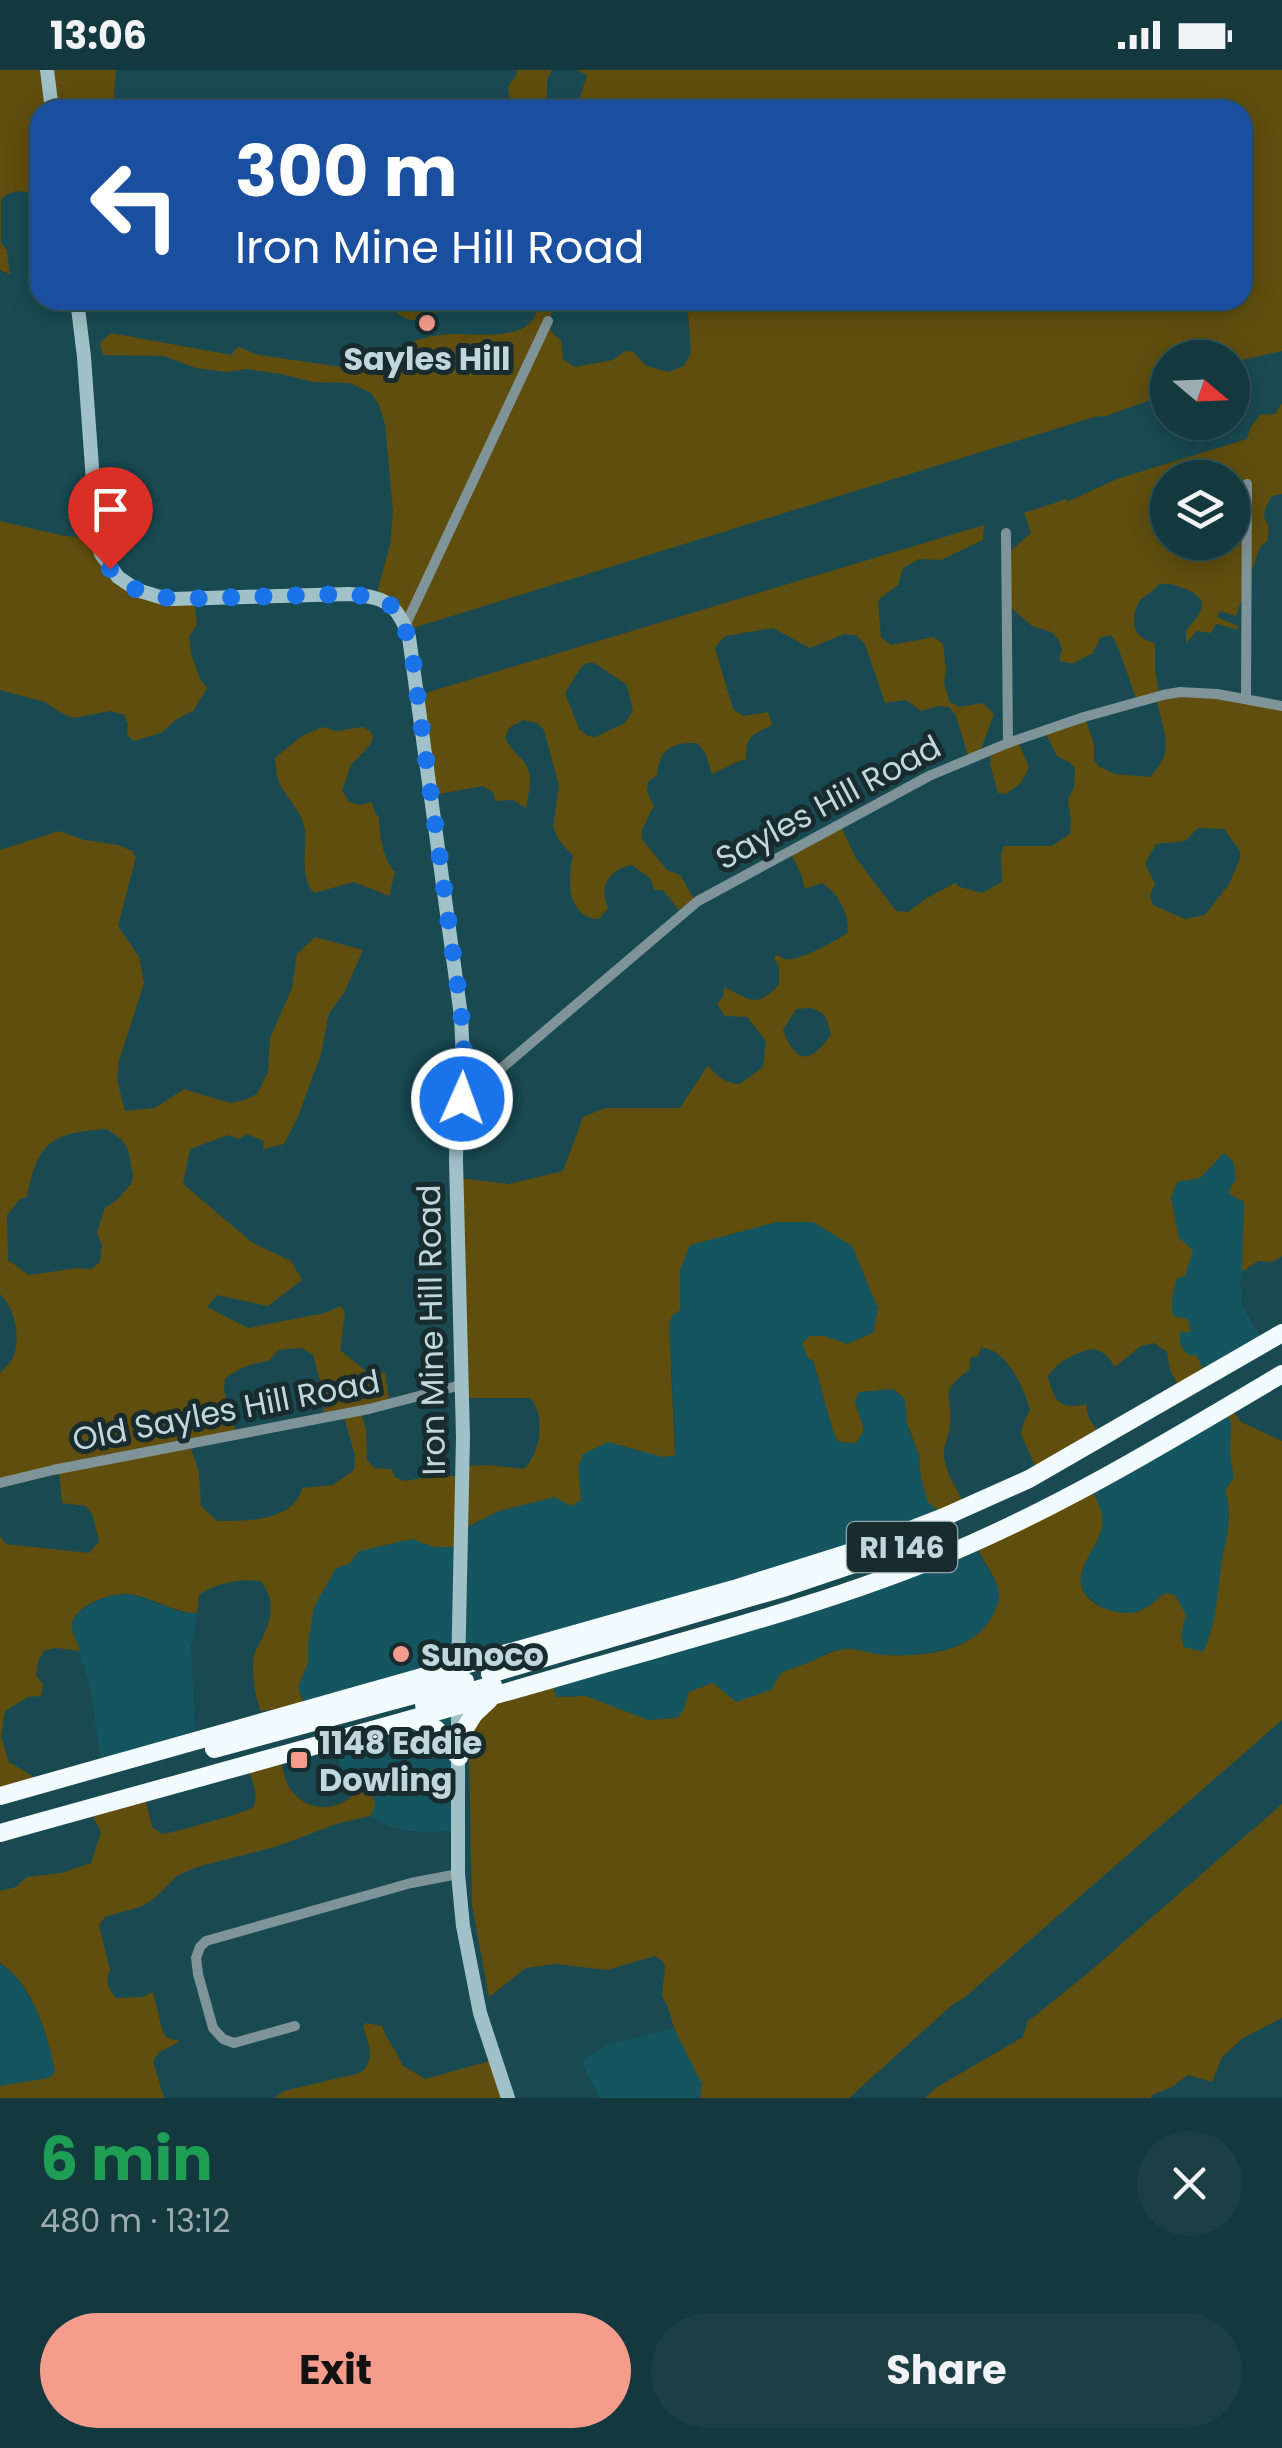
<!DOCTYPE html>
<html lang="en">
<head>
<meta charset="utf-8">
<style>
  :root { --surface:#13383e; --page:#1c3f45; --text:#f1f3f6; --muted:#9dacb0; --line:#325258; --accent:#f49d8d }
  body { margin:0; font-family:Poppins,sans-serif; background:var(--page); color:var(--text); height:100vh; display:flex; flex-direction:column; font-size:38px; white-space:nowrap }
  * { box-sizing:border-box; margin:0 }
  p { font-size:32px; color:var(--muted) }
  .icon { flex:none; width:55px; height:55px; fill:none; stroke:currentColor; stroke-width:2; stroke-linecap:round; stroke-linejoin:round }
  .map { position:relative; height:2028px; overflow:hidden }
  .details { display:flex; flex-direction:column; background:var(--surface); flex:1 }
  .details>* { flex:none }
  .guide { position:absolute; left:30px; top:30px; width:1222px; height:210px; border-radius:30px; box-shadow:0 5px 25px #0003,0 0 0 2px var(--line); background:#1a4fa0; color:#fff; overflow:hidden }
  .needle { width:65px; rotate:109deg }
  .tools { position:absolute; left:1150px; top:270px; display:grid; gap:20px }
  .tools a { display:grid; place-items:center; width:100px; height:100px; border-radius:50%; background:var(--surface); box-shadow:0 5px 25px #0003,0 0 0 2px var(--line); font-size:50px }
  .pin { position:absolute; display:grid; place-items:center; width:85px; height:85px; color:#fff; margin:-102px -42px; border-radius:50% 50% 50% 0; rotate:-45deg; box-shadow:0 0 10px #0007 }
  .pin .icon { rotate:45deg }
  .me { position:absolute; width:110px; margin:-55px; rotate:2deg; stroke-linejoin:round; filter:drop-shadow(0 0 8px #0008) }
  .turn { display:flex; align-items:center; gap:35px; height:210px; padding:0 40px; font-size:45px }
  .turn .icon { width:130px; height:130px; stroke-width:2.5 }
  .turn b { display:block; font-size:70px; line-height:85px }
  .round { display:grid; place-items:center; flex:none; width:105px; height:105px; border-radius:52px; background:var(--page) }
  .head { display:flex; align-items:center; justify-content:space-between; height:170px; padding:0 40px }
  h1 { font-size:60px; font-weight:700; line-height:75px; color:#1e9e55 }
  .button { display:flex; gap:20px; margin-top:auto; padding:20px 40px }
  .button a { flex:1; height:115px; border-radius:60px; background:var(--accent); color:#111; font-size:40px; font-weight:700; line-height:115px; text-align:center }
  .button a+a { background:var(--page); color:var(--text) }
  .status { display:flex; justify-content:space-between; align-items:center; height:70px; padding:0 50px; background:var(--surface); direction:ltr }
  .status svg { height:28px; fill:currentColor }
  .map>svg:first-child { display:block }
</style>
</head>
<body>
<div class="status"><b>13:06</b><svg viewBox="0 0 49 12"><path d="M0 12V9h3v3zM5 12V6h3v6zM10 12V3h3v9zM15 12V0h3v12zM26 1h20v11H26zM47 4h2v5h-2z"/></svg></div>
<div class="map">
<svg width="1282" height="2028" viewBox="0 0 1282 2028">
  <rect width="100%" height="100%" fill="#194a52"/>
  <path fill="#155560" d="M1223,1083L1233,1091L1236,1109L1230,1118L1244,1132L1242,1202L1239,1214L1242,1221L1241,1234L1263,1271L1208,1311L1180,1274V1262L1191,1261L1172,1243V1229L1177,1207L1179,1168L1171,1128L1177,1112L1200,1108Z
    M777,1152H813L852,1176L878,1238L873,1263L847,1274L825,1266L812,1289L834,1364L864,1360L855,1332L859,1322L893,1319L905,1329L909,1362L919,1385L921,1407L947,1448L305,1634L298,1617L308,1592V1572L314,1537L336,1498L349,1494L359,1481L412,1469L434,1477L499,1441L555,1427L571,1436L581,1430L578,1398L583,1383L608,1372L663,1387L676,1380L669,1254L672,1246L680,1240V1200L690,1175Z
    M1224,1336L1231,1352L1230,1385L1234,1408L1225,1420L1229,1434L1226,1480L1220,1502V1527L1213,1560L1203,1582L1184,1577L1181,1564L1186,1545L1165,1523L1142,1541L1127,1543L1103,1539L1085,1523L1080,1512L1084,1496L1102,1455L1091,1417Z
    M977,1476L980,1487L998,1516L1000,1530L989,1553L978,1567L947,1579L908,1585H878L850,1578L830,1581L812,1592L781,1603L771,1620L735,1632L684,1639L677,1648L648,1650L586,1626L556,1627L552,1613Z
    M128,1523L184,1543H197L191,1576L195,1661L101,1689L90,1615L71,1556L78,1543L101,1527Z
    M456,1638V1760L432,1762L408,1761L389,1756L370,1746L372,1724L346,1714L334,1675Z
    M0,1893L19,1910L36,1939L50,1977L55,2002L50,2008L0,2016Z
    M674,1958L702,2014L700,2028H600L582,1994L590,1985L607,1975Z"/>
  <path fill="#604e0e" fill-rule="evenodd" d="M0,0H116C114,32 107,28 140,40H40V125C27,122 11,117 1,130V173L7,180L10,204L0,200Z
    M517,0H552L547,9V40H511L508,17L517,4Z
    M576,0H1282V281L1233,292L1232,288H1168L1167,324L1106,346L1094,347L410,559L376,527L390,474L393,441L385,354L379,335L371,323L350,313L313,312L281,304L247,299L226,302L196,298L164,286L103,285L100,273L111,263L231,285L238,277L259,285L369,301C374,299 379,299 384,296C396,288 397,276 414,271C426,267 441,264 454,264C481,264 541,273 537,230H557C550,246 543,259 561,270L563,289L575,297L613,290L625,281L633,282L646,296L669,302L684,296L691,283L688,242L673,230H1242V40H582L579,31L587,5Z
    M388,230H445C432,257 400,257 388,230Z
    M1282,333V424L1272,426C1265,438 1260,444 1269,457L1267,471L1260,477L1236,546L1220,541L1217,547L1238,556L1239,560L1216,554L1211,563L1197,561L1186,573V560C1204,542 1211,528 1183,518C1174,514 1169,513 1159,514C1153,523 1145,524 1139,532C1136,536 1135,544 1134,549C1133,565 1142,568 1155,574V600L1159,622L1195,623L1282,636V1186L1272,1192L1258,1191L1242,1202L1244,1132L1230,1124V1118L1236,1109L1233,1091L1224,1083L1200,1108L1177,1112L1171,1128L1179,1168L1193,1180L1185,1206L1177,1208L1172,1228V1243L1176,1247L1188,1249L1191,1262H1180V1274L1187,1284L1197,1286L1208,1311L1183,1325L1170,1300L1167,1282L1154,1273L1141,1276L1115,1297C1104,1278 1093,1275 1074,1285C1062,1291 1056,1295 1048,1306C1053,1330 1060,1341 1086,1334L1089,1349L1104,1370L1039,1405L1021,1364L1023,1354L1030,1340C1024,1318 1007,1278 981,1278L978,1286L971,1287L969,1300C937,1324 953,1322 950,1355C949,1366 943,1376 944,1387C946,1405 959,1423 967,1438L946,1447L928,1432L921,1407L919,1385L907,1353L905,1329L893,1319L859,1322L855,1332L864,1360L856,1373L839,1372L834,1364L813,1290L808,1288L802,1273L810,1266H825L847,1274L873,1263L878,1238L852,1176L813,1152H777L690,1175L680,1200V1240L672,1246L669,1254L675,1385L663,1387L608,1372L583,1384L578,1398L581,1430L571,1436L555,1427L499,1441L465,1458L457,1477H434L412,1469L359,1481L349,1494L336,1498L314,1537L308,1572V1592L298,1617L304,1635L261,1641C255,1628 251,1599 254,1585C255,1580 259,1576 261,1571C272,1549 276,1531 261,1511C242,1508 214,1513 199,1525L197,1543C172,1543 152,1526 128,1524C111,1522 70,1537 72,1558C73,1565 78,1574 80,1581L57,1578L45,1580L38,1591L36,1606L43,1614L41,1626L28,1627L5,1641L1,1666L9,1692L34,1707L0,1718V1466L6,1474L89,1483L99,1472L93,1446L86,1436L62,1433L59,1401L0,1411V1303C1,1302 12,1291 12,1290C22,1270 15,1238 0,1224V780L59,761L84,770L118,775L132,781L136,787L118,856L139,887L144,913L119,991L117,1010L125,1041L155,1038L184,1019L230,1033L245,1030L257,1024L268,1002L270,968L292,918L297,884L315,867L363,880L344,923L329,943L321,984L297,1049L284,1074L263,1079L264,1071L247,1064L239,1069L228,1065L190,1079L183,1114L253,1173L291,1191L302,1210L268,1236L217,1225L207,1237L248,1258L325,1243L341,1236L345,1243L340,1280L367,1302L385,1303L389,1331L360,1339L366,1360L367,1390L374,1398L391,1399L395,1407L404,1411L435,1406H459L463,1396L488,1395L524,1399C541,1382 546,1346 530,1328H463L459,1108L509,1114L563,1101L583,1047L605,1038H680L708,995C717,1007 725,1013 740,1014L763,997L766,971L747,947L725,946L717,934L723,927L724,917C751,930 755,939 779,915V897L774,887L777,885C779,886 782,888 784,889C798,892 837,871 848,862C849,843 838,823 822,813L805,819L801,804L789,780L841,756L855,787L896,841L908,842L927,828L955,813L960,817L982,823L1002,812L1001,783L1004,776H1052L1070,764L1071,751L1068,730L1074,717L1075,698L1069,692L1057,686L1045,662L1085,648L1094,674V690L1098,696L1115,704L1149,707C1178,681 1162,660 1156,628L1137,631L1118,577L1111,565L1101,567L1092,584C1076,589 1078,598 1059,590L1062,579L1058,569L1051,562L1032,556L1009,536L1007,484L1031,463L1024,443L1067,429V432L1117,409L1247,369L1250,358L1260,345L1275,344ZM1168,408H1232V472H1168ZM1198,758L1224,759L1240,781V789L1229,814L1205,845L1185,849L1153,835L1150,825L1155,814L1145,794L1156,774L1185,771ZM810,938C827,942 827,950 831,965C809,995 796,994 783,960L796,939ZM107,1059L121,1069L128,1079L133,1106L131,1114L118,1129L105,1138L97,1163L102,1175L100,1192L91,1199L78,1198L29,1205L8,1190L7,1145L20,1129L27,1127C38,1071 52,1063 107,1059ZM302,1278L313,1285L321,1315L324,1344H343L355,1385L354,1400L333,1415L302,1418C294,1452 245,1451 217,1451L201,1436L199,1403L190,1375L236,1362L224,1321L225,1309C239,1298 252,1293 269,1291L278,1280Z
    M0,451L65,466L98,469L128,515L194,533L197,554L189,567L191,584L200,609L207,618L193,641L177,649L161,663L133,671L127,664L128,654L124,645L111,641L73,648L58,641L45,632L0,620Z
    M984,455L983,470L941,490L919,489L903,498L898,515L878,530L881,567L891,575L934,567L943,574L946,599L944,613L949,631L959,637L983,633L994,644L978,687L969,689L956,646L949,637L938,636L921,641L906,630L885,633L865,574L856,565L844,564L810,578L773,558L725,566L715,578L733,639L743,646L768,642L772,655C751,666 746,665 746,690L739,691L712,704L705,682L697,673C673,672 659,679 657,705L648,712L647,721L654,737C647,745 647,753 641,761L642,769L667,800L680,805L694,829L679,840L663,820H654L651,809L632,795C609,799 598,817 608,838L599,849C595,849 586,847 583,844C566,831 569,804 573,786L558,769L553,757L559,716L544,660L537,653L523,650L509,658L505,668C510,680 520,685 526,695C534,707 528,725 526,738L513,730L495,731L493,722L483,716L434,725L419,625ZM588,593H594L627,615L633,641L625,653L595,667L588,666L579,659L565,623L581,597Z
    M322,657L336,661L363,657L371,662L373,668L369,676L351,695L342,720L349,732L360,735L372,732L375,743L379,747C379,764 383,790 395,802L389,826L354,812L314,823C299,807 307,782 305,761C303,741 286,729 279,712C276,706 276,696 275,688L302,666Z
    M1018,672L1029,697L1021,713L1006,724L998,723L990,694L991,682Z
    M1227,1334L1241,1352L1282,1371V1650L964,1928L952,1935L849,2028H700L702,2014L674,1958L668,1937L662,1926L665,1896L662,1891L655,1886L607,1900L556,1894L526,1898L489,1927L472,1835L469,1686L472,1666L477,1651L497,1630L552,1613L556,1627L586,1626L648,1650L677,1648L684,1639L689,1622L713,1613L736,1632L771,1620L781,1603C791,1598 801,1596 810,1592C823,1587 831,1580 846,1579C858,1578 871,1584 883,1585C921,1587 974,1583 993,1545C996,1538 1000,1533 999,1524C998,1506 982,1493 977,1476L1091,1417C1096,1428 1104,1443 1102,1455C1100,1475 1078,1493 1081,1514C1084,1536 1120,1548 1140,1541C1148,1538 1157,1529 1165,1523L1175,1525L1186,1545L1181,1564L1184,1577L1203,1582C1215,1556 1217,1533 1220,1505C1223,1476 1235,1449 1225,1420L1234,1408L1230,1385L1231,1352L1224,1336Z
    M281,1693C283,1700 285,1710 289,1717C304,1743 343,1744 358,1718L372,1724L375,1736L370,1746L339,1753L278,1776L197,1797L177,1806L154,1829L140,1837L105,1847L99,1855L110,1900C104,1911 109,1920 116,1928L143,1927L153,1922L163,1963L168,1968L180,1971L158,1983L153,1991L164,2028H0V2016L49,2008L55,2002C48,1965 33,1914 0,1893V1821L16,1817L27,1807L62,1803L91,1793L101,1762L91,1742L144,1724L152,1757L162,1764C173,1763 249,1742 253,1737C260,1727 251,1709 248,1698Z
    M1282,1734V1948L1243,1968L1222,1987L1212,2012L1188,2005L1172,2017L1152,2025L1151,2028H925L937,2017L1023,1967L1028,1950L1031,1949L1088,1903Z
    M365,1953L382,1956C387,1972 397,1980 402,1995L425,2009L490,1991L505,2028H274L284,2021L360,2003C377,1989 368,1974 363,1956Z"/>
  <g fill="none" stroke-linecap="round" stroke-linejoin="round">
    <path stroke="#7f9498" stroke-width="10" d="M1006,463L1008,673
      M405,556L548,251
      M1246,628L1247,414
      M462,1029L484,1013L698,831L929,706L1008,673L1084,647L1163,625L1180,622L1217,624L1282,636
      M0,1413L53,1400L369,1339L461,1315
      M295,1956L234,1973L223,1969L213,1958L198,1904L196,1888L200,1877L206,1871L411,1813L458,1804"/>
    <path stroke="#a0c1c8" stroke-width="14" d="M47,0L52,40
      M77,230L84,287L97,467L101,484L118,507L137,520L160,527L172,529L349,524C384,527 397,532 409,567L461,946L464,1011L457,1051L456,1090L463,1367L458,1605
      M458,1626V1804L463,1856L480,1943L508,2028"/>
    <path stroke="#f2fbfd" stroke-width="18" d="M490,1604L786,1517L884,1484
      M412,1649L436,1659L459,1687
      M459,1668L474,1644L489,1630
      M214,1679L421,1623
      M0,1726L734,1519L864,1478L944,1447L1029,1409L1282,1263
      M0,1763C197,1708 394,1655 590,1598C711,1563 833,1532 950,1483C1066,1434 1174,1368 1282,1304"/>
    <path stroke="#f2fbfd" stroke-width="18" d="M421,1623L465,1611
      M424,1635L493,1615"/>
  </g>
  <g fill="none" stroke-linecap="round" stroke-linejoin="round">
    <path stroke="#1a73e8" stroke-width="18" stroke-dasharray="0 32.4" d="M110,499L127,514L137,520L172,529L349,524L379,528L398,540L403,550L413,589C424,680 438,771 450,862C457,916 469,974 462,1029"/>
  </g>
  <g fill="#f49d8d" stroke="#182c30" stroke-width="4">
    <circle cx="427" cy="253" r="10"/>
    <circle cx="401" cy="1584" r="10"/>
    <rect x="289" y="1680" width="20" height="20" rx="5"/>
  </g>
  <g text-anchor="middle" dominant-baseline="central" stroke-width="10" stroke-linejoin="round" paint-order="stroke">
    <rect fill="#182c30" stroke="#8ea4a9" stroke-width="2.5" x="847" y="1452" width="110" height="50" rx="8"/>
    <g font-size="30" font-weight="bold" fill="#c0d8dd">
      <text x="902" y="1477">RI 146</text>
    </g>
    <g font-size="32" font-weight="bold" fill="#c0d8dd" stroke="#182c30" text-anchor="start">
      <text x="427" y="288" text-anchor="middle">Sayles Hill</text>
      <text x="421" y="1584">Sunoco</text>
      <text x="319" y="1672">1148 Eddie<tspan x="319" dy="37">Dowling</tspan></text>
    </g>
    <g font-size="32" fill="#c0d8dd" stroke="#182c30">
      <text transform="translate(828 732) rotate(-28)">Sayles Hill Road</text>
      <text transform="translate(431 1260) rotate(-91)">Iron Mine Hill Road</text>
      <text transform="translate(226 1340) rotate(-11)">Old Sayles Hill Road</text>
    </g>
  </g>
</svg>
<div class="tools">
<a><svg class="needle" viewBox="-14 -14 28 28"><path d="M0-13l5 13h-10z" fill="#e53935"/><path d="M0 13l5-13h-10z" fill="#9dacb0"/></svg></a>
<a><svg class="icon" aria-label="layers" viewBox="0 0 24 24"><path d="M12 4l9 5-9 5-9-5zM3 14l9 5 9-5"/></svg></a>
</div>
<div class="pin" style="left:110px;top:499px;background:#d93025"><svg class="icon" aria-label="arrive" viewBox="0 0 24 24"><path d="M6 21V4h12l-3 4 3 4H6"/></svg></div>
<svg class="me" style="left:462px;top:1029px" viewBox="-20 -20 40 40"><circle r="17" fill="#1a73e8" stroke="#fff" stroke-width="3"/><path d="M0-11L8 9 0 5-8 9z" fill="#fff"/></svg>
<div class="guide">
<div class="turn"><svg class="icon" aria-label="left" viewBox="0 0 24 24"><path d="M17 20v-9H6M10 6l-5 5 5 5"/></svg><div><b>300 m</b>Iron Mine Hill Road</div></div>
</div>
</div>
<section class="details">
<div class="head"><div><h1>6 min</h1><p>480 m · 13:12</p></div><a class="round"><svg class="icon" aria-label="close" viewBox="0 0 24 24"><path d="M6 6l12 12M18 6L6 18"/></svg></a></div>
<div class="button"><a>Exit</a><a>Share</a></div>
</section>
</body>
</html>
